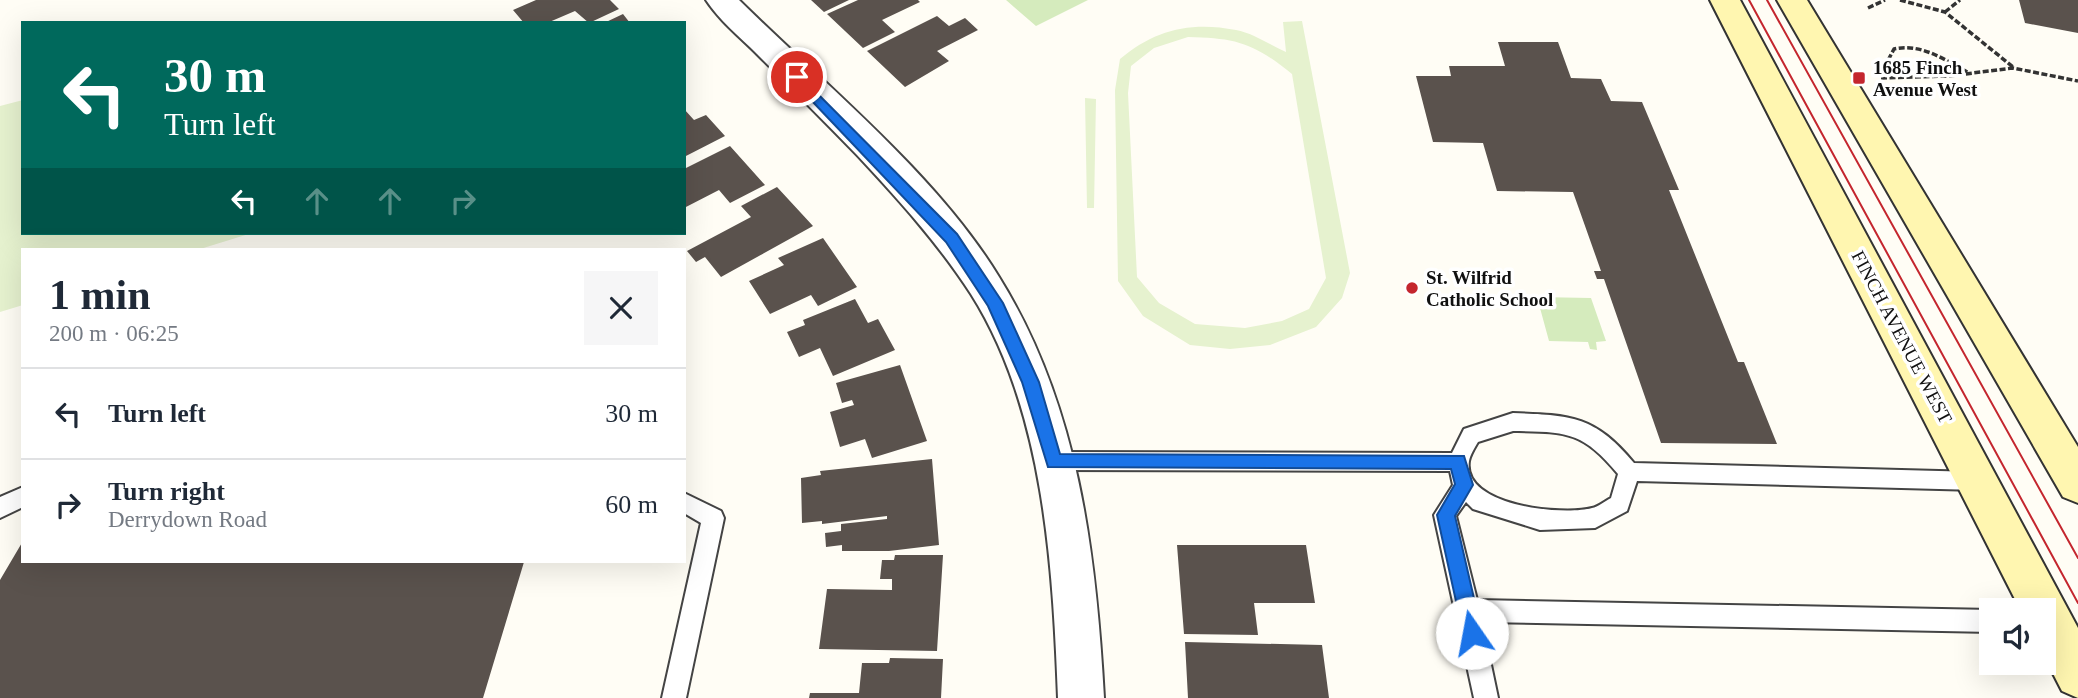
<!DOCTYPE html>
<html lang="en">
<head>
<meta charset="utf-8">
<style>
  :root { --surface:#fff; --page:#f6f6f7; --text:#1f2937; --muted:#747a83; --line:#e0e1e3 }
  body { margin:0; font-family:Georgia,serif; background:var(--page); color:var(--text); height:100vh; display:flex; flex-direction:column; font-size:26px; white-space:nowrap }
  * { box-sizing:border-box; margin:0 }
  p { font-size:23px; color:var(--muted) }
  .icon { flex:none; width:38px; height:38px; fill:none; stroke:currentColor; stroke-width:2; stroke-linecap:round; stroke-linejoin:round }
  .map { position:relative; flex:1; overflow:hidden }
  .drawer { position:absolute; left:21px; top:248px; width:665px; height:315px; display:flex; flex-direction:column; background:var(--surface); border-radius:0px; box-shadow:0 7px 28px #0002 }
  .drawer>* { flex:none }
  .hud { position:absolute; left:21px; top:21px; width:665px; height:214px; border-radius:0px; box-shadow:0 7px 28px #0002; background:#00695c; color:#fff; overflow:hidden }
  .controls { position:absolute; left:1979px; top:598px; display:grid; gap:14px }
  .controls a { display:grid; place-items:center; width:77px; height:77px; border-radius:0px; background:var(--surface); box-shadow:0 7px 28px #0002; font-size:35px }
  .pin { position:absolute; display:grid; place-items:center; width:60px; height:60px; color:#fff; margin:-30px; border:4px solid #fff; border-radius:50%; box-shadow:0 2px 7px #0007 }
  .me { position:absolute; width:77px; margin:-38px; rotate:348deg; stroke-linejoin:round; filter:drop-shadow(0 0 5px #0008) }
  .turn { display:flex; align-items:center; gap:24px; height:147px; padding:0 28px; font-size:32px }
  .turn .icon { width:91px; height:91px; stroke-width:2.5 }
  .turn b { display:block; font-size:49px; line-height:60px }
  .lanes { display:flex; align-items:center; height:66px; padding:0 28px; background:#0003; justify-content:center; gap:35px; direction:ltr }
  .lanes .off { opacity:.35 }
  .round { display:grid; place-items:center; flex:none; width:74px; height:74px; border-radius:0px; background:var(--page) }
  .overview { display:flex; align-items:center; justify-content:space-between; height:119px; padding:0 28px }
  h1 { font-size:42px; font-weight:600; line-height:52px }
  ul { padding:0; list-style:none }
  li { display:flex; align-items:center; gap:21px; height:91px; padding:0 28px; border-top:2px solid var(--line) }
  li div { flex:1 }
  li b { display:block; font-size:26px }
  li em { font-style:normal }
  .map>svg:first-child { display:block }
</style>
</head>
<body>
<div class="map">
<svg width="2078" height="698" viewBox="0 0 2078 698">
  <rect width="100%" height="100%" fill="#fffdf5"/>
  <path fill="#d5ebbd" d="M1006,0H1088L1036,26Z
    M1537,297L1591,298L1606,341L1596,342L1597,350L1590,349L1588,342L1549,341Z"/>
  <path fill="#e6f2cf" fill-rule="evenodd" d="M1302,21L1350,273L1342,298L1316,327L1270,345L1230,349L1190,345L1143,316L1118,281L1115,90L1120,59C1154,30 1191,21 1236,30C1253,33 1270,45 1286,52L1283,22ZM1188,37C1236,38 1254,43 1292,74L1326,278L1309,309L1282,321L1245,328L1195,324L1159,303L1137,277L1128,93L1131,66L1154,48Z
    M1085,98L1096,99L1094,208H1087Z
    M23,100V233H252L197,250H23V305L0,312V106Z"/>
  <path fill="#5a524d" d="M536,0H610L619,9L589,23L575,11L547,23H524L513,10Z
    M811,0H849L824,12Z
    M858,0H918L920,2L882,20L895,32L863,48L827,14Z
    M2019,0H2078V33L2025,23Z
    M623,14L630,23H604Z
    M937,16L949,26L965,18L978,30L937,51L949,61L905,87L867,51Z
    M1498,42H1558L1571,78L1601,79L1611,101L1642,102L1679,190H1669L1738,362H1744L1777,444L1661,443L1604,279H1597L1594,271H1601L1573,192L1497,191L1483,143L1433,142L1416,76H1451L1449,66H1505Z
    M684,109L694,120L706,115L725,136L684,157Z
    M730,146L765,185L730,203L719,190L684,208V169Z
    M777,187L813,226L721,277L705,257L696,262L687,251L751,217L741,206Z
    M823,238L857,287L818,306L811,295L770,314L749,281L784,265L778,258Z
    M855,299L868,323L878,319L895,350L833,376L820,348L799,357L787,332L805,325L803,320Z
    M900,365L927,441L872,458L865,439L840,447L830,412L854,405L852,400L842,403L836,383Z
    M932,459L939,545L889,551H842V545L826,547L825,533L841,531V524L887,519V516L822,524V521L802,523L801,478L821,475L820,471Z
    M23,541V562H524L483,698H0V580Z
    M1177,545H1306L1315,603H1254L1258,635L1184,634Z
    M895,555H943L937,651L819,649L827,589L892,590V579H880L882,560H894Z
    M1185,642L1322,645L1329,698H1188Z
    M890,658L943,659L941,698H809L810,693H859L862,663H889Z"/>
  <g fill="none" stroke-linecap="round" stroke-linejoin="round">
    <g stroke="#444" stroke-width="4">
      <path id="lane" d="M1513,413C1572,415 1595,416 1634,463L1977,472L1984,474L1987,481L1984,488L1977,490L1637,481L1627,511L1595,528L1540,530L1473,509L1466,502L1456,516L1477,600L1992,610V632L1482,622L1498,698H1474L1434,515L1453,485L1450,471L1054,470L1047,467L1044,461L1047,455L1054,452L1452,453L1464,429ZM1513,431C1567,432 1582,431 1618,474L1611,498C1605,501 1598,507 1592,508C1563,516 1462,506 1469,461C1470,455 1475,447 1478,442Z
        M23,487V507L0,518V497Z
        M684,493L721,511L724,518L686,698H662L701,523L684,513Z"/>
    </g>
    <g stroke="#444" stroke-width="4">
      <path id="street" d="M706,0H739C824,84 937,175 999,277C1078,404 1096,551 1104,698H1058C1053,566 1044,409 971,294C938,243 898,199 857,155C824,121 790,87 757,54C740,37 719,20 706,0Z"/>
    </g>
    <g stroke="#333" stroke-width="4">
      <path id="secondary" d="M1710,0H1740L2078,628V698L2062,691L2044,656V611H2021Z
        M1777,0H1807L2078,447V503L2063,497Z"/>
    </g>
    <path stroke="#333" stroke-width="3.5" stroke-dasharray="6 2.5" stroke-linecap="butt" d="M1900,0L1945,12L2013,67
      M1868,8L1885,0
      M1945,12L1960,0
      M1875,67L1885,66L1894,49C1922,43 1945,60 1969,73
      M1881,78L1949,76L2013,68L2078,81"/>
    <use href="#lane" fill="#fff" fill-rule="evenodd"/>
    <use href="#street" fill="#fff" fill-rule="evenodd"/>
    <use href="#secondary" fill="#fff6b0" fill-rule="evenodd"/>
    <path stroke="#c4262e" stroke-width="2" d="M1749,0L2078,603
      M1767,0L2078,558"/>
  </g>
  <path fill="#1a73e8" stroke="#114b97" stroke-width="2" d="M797,73L957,234L1003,303L1039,382L1060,454L1464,456L1473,485L1455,516L1482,633L1479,639L1472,642L1466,639L1463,633L1437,515L1455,484L1451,469L1048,467L1022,382L988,306L946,242L793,81V74Z"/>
  <g fill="#c4262e" stroke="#fff" stroke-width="2.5">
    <rect x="1852" y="71" width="14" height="14" rx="3.5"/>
    <circle cx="1412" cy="288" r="7"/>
  </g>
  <g text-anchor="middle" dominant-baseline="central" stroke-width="7" stroke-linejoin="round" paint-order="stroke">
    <g font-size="19" font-weight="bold" fill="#111" stroke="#fff" text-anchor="start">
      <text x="1873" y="67">1685 Finch<tspan x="1873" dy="22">Avenue West</tspan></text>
      <text x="1426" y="277">St. Wilfrid<tspan x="1426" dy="22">Catholic School</tspan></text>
    </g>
    <g font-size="19" fill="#111" stroke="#fff">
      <text transform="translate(1902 337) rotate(62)">FINCH AVENUE WEST</text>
    </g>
  </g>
</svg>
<div class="controls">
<a><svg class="icon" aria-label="sound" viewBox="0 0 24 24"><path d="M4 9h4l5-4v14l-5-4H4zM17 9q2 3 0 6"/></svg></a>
</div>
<div class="pin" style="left:797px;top:77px;background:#d93025"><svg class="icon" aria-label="arrive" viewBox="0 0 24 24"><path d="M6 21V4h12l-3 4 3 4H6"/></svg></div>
<svg class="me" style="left:1472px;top:633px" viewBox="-20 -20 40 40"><circle r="19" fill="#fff"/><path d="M0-13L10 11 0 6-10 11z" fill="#1a73e8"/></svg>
<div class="hud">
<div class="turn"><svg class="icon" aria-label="left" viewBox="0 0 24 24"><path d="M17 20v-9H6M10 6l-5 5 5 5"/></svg><div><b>30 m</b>Turn left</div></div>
<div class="lanes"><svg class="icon" aria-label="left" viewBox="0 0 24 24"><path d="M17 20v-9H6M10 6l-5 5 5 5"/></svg><svg class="icon off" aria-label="ahead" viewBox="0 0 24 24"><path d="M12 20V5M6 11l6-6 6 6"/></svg><svg class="icon off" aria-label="ahead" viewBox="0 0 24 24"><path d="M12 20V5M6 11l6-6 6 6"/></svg><svg class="icon off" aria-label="right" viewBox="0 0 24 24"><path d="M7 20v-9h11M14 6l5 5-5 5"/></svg></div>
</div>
<section class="drawer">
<div class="overview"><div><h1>1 min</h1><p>200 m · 06:25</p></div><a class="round"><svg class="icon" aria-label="close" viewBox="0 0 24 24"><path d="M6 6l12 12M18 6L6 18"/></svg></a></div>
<ul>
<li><svg class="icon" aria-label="left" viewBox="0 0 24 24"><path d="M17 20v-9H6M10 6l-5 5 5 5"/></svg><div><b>Turn left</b></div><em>30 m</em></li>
<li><svg class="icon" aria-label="right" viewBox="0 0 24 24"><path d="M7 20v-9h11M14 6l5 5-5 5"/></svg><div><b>Turn right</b><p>Derrydown Road</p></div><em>60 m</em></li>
</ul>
</section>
</div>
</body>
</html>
